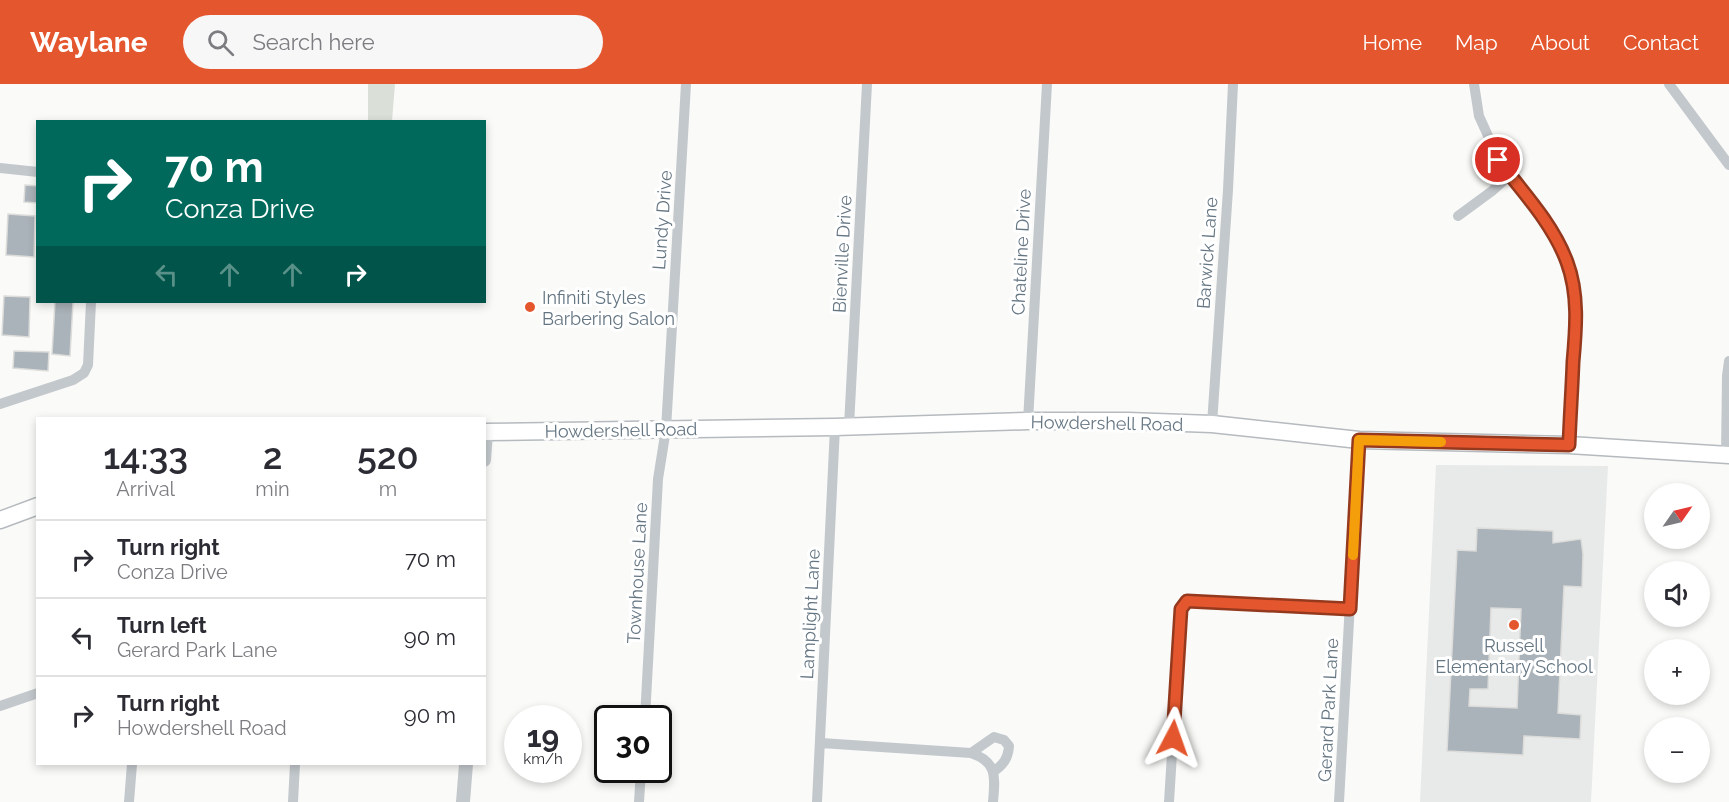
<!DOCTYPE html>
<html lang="en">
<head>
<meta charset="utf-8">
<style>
  :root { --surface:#fff; --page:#f7f7f7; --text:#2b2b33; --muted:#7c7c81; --line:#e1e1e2; --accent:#e4572e }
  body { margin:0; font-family:Raleway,sans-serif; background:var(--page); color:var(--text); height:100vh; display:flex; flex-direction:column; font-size:22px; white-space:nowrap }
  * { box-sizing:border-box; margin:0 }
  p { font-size:20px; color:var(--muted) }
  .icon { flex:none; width:33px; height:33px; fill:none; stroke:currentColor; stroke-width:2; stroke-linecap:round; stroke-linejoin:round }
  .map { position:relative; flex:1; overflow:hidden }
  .drawer { position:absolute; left:36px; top:333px; width:450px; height:348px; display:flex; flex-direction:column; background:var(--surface); border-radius:0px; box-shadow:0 3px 9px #0003 }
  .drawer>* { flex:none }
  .banner { position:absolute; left:36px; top:36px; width:450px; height:183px; border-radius:0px; box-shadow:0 3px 9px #0003; background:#00695c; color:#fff; overflow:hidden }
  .needle { width:39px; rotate:56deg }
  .fabs { position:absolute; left:1644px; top:399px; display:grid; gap:12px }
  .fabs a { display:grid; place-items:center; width:66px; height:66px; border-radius:50%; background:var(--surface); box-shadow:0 3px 9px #0003; font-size:30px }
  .speed { position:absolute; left:504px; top:621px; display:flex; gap:12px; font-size:30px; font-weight:700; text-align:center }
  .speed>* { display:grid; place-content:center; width:78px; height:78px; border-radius:50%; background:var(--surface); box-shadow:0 3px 9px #0003; line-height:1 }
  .speed small { font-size:15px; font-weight:400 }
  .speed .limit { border:3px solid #111; border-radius:9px; background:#fff; color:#111 }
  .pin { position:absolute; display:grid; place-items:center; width:51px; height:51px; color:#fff; margin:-26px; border:3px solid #fff; border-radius:50%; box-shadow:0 2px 6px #0007 }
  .me { position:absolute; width:66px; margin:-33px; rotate:4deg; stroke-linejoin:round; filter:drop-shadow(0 0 4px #0008) }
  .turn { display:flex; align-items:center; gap:21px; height:126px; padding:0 30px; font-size:27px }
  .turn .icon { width:78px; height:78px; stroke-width:2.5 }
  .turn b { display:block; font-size:42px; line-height:51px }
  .lanes { display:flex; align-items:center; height:57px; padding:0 30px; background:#0003; justify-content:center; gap:30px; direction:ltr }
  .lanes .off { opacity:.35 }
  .eta { display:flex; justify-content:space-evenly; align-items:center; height:102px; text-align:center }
  .eta b { font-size:36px; font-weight:600; line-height:42px }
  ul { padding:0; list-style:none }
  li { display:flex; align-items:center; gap:18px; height:78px; padding:0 30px; border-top:2px solid var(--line) }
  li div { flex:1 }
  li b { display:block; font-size:22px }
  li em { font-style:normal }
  header { display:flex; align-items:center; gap:36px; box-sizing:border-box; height:84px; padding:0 30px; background:var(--accent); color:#fff }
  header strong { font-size:28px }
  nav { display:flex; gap:33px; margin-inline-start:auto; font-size:21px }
  .search { width:420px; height:54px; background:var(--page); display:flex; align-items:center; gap:15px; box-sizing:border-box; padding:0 21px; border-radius:33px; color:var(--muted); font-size:22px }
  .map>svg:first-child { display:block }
</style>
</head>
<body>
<header>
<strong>Waylane</strong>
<div class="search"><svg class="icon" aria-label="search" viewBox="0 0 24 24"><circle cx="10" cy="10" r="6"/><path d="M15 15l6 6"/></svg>Search here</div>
<nav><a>Home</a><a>Map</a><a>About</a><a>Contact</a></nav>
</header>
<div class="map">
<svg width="1729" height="718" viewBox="0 0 1729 718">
  <rect width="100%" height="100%" fill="#fafaf8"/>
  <path fill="#e8e9e9" d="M1436,381L1608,382L1591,718H1420Z"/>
  <path fill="#dadfd7" d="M368,0H395L392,37H368Z"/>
  <path fill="#aab3b9" stroke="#dcdcda" stroke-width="1.5" fill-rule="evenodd" d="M25,101L38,102V119L24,118Z
    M8,130L35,132L34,173L6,171Z
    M4,212L30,213L29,253L2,251Z
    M55,218H73L70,272L52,270Z
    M14,267L49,268L48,287L13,284Z
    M1477,444L1553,447V459L1581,455L1583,470L1582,503L1564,502L1558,629L1581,631L1580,655L1524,652L1523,671L1447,667L1457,466L1476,467ZM1491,524L1521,525L1517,624L1469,622L1470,605H1488Z"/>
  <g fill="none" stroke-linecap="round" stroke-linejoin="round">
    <g stroke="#b5babe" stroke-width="19">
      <path id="primary" d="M484,348L835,343L1028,337H1128L1212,340L1359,356L1569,361L1729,371
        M0,436L38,422"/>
    </g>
    <path stroke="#c3c8cc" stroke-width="10" d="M1474,0L1479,32L1499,76L1542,131L1568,178L1576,217V249L1569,361
      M1669,0L1729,81
      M0,84L38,88
      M1458,132L1492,107L1510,91
      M0,320L73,296L84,289L88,281L91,218
      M1028,337L1047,0
      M1212,340L1228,106L1233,0
      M849,342L867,0
      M1726,371L1727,292L1729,277
      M0,622L38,609
      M645,634L658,395L666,345L669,294L686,0
      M821,659L971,669C998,678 995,694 993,718
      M971,669L994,653L1004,656L1009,662C1008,675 1003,681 993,688
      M129,718L132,680
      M293,718L295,680
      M639,718L641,686
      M817,718L835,343
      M1169,718L1181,525L1187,517L1351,525
      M1339,718L1359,356"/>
    <path stroke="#c3c8cc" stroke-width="14" d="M484,376L486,348
      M463,718L466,680"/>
    <use href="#primary" stroke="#fff" stroke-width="16"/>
  </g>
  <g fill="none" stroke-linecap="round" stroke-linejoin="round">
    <g stroke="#94391e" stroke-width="15">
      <path id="route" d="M1173,654L1181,525L1187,517L1350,525L1359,356L1569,361C1570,333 1572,306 1573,278C1576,245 1579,210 1567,178C1553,140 1523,108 1498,76"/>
    </g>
    <use href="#route" stroke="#e4572e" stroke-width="10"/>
    <path stroke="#f59e0b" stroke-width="10" d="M1353,471L1359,356L1441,358"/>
  </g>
  <g fill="#e4572e" stroke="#fff" stroke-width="2">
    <circle cx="530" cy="223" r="6"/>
    <circle cx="1514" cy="541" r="6"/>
  </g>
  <g text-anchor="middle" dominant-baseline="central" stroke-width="6" stroke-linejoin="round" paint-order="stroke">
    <g font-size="18" fill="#657683" stroke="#fff">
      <text transform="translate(662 136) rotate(-86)">Lundy Drive</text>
      <text transform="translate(1021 168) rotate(-87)">Chateline Drive</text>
      <text transform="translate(1207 169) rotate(-86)">Barwick Lane</text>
      <text transform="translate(842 170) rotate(-87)">Bienville Drive</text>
      <text transform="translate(1107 339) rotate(1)">Howdershell Road</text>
      <text transform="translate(621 346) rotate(-1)">Howdershell Road</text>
      <text transform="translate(637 489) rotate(-87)">Townhouse Lane</text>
      <text transform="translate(810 530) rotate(-87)">Lamplight Lane</text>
      <text transform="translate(1328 626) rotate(-87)">Gerard Park Lane</text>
    </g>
    <g font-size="18" fill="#657683" stroke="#fff" text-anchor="start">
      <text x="542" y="213">Infiniti Styles<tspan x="542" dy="21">Barbering Salon</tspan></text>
      <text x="1514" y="561" text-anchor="middle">Russell<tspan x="1514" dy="21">Elementary School</tspan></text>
    </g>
  </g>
</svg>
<div class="fabs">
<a><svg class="needle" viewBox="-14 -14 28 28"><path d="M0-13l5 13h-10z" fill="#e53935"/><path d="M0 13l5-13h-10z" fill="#7c7c81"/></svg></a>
<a><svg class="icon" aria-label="sound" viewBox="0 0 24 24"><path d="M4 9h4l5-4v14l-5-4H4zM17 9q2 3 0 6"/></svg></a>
<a>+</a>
<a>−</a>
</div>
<div class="speed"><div>19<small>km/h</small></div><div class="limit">30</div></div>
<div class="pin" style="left:1498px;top:76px;background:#d93025"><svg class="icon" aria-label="arrive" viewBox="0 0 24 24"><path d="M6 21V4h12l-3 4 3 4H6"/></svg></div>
<svg class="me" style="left:1173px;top:654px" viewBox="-20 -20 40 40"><path d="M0-17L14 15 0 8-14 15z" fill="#e4572e" stroke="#fff" stroke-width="4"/></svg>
<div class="banner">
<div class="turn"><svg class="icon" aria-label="right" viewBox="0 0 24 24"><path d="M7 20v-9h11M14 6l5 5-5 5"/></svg><div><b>70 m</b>Conza Drive</div></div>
<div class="lanes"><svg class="icon off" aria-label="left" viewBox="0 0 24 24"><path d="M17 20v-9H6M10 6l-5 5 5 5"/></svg><svg class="icon off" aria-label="ahead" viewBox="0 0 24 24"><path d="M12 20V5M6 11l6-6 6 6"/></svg><svg class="icon off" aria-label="ahead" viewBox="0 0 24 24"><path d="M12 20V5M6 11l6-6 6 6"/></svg><svg class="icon" aria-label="right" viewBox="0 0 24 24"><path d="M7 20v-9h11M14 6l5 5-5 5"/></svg></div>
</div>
<section class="drawer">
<div class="eta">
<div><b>14:33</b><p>Arrival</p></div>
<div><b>2</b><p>min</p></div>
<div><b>520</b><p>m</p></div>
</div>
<ul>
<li><svg class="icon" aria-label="right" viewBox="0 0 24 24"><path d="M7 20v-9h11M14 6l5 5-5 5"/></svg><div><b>Turn right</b><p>Conza Drive</p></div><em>70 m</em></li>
<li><svg class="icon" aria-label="left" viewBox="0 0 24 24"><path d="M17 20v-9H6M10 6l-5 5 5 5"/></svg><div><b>Turn left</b><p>Gerard Park Lane</p></div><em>90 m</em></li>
<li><svg class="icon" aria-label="right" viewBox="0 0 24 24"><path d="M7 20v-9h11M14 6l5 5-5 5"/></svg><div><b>Turn right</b><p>Howdershell Road</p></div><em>90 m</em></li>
</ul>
</section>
</div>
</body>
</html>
